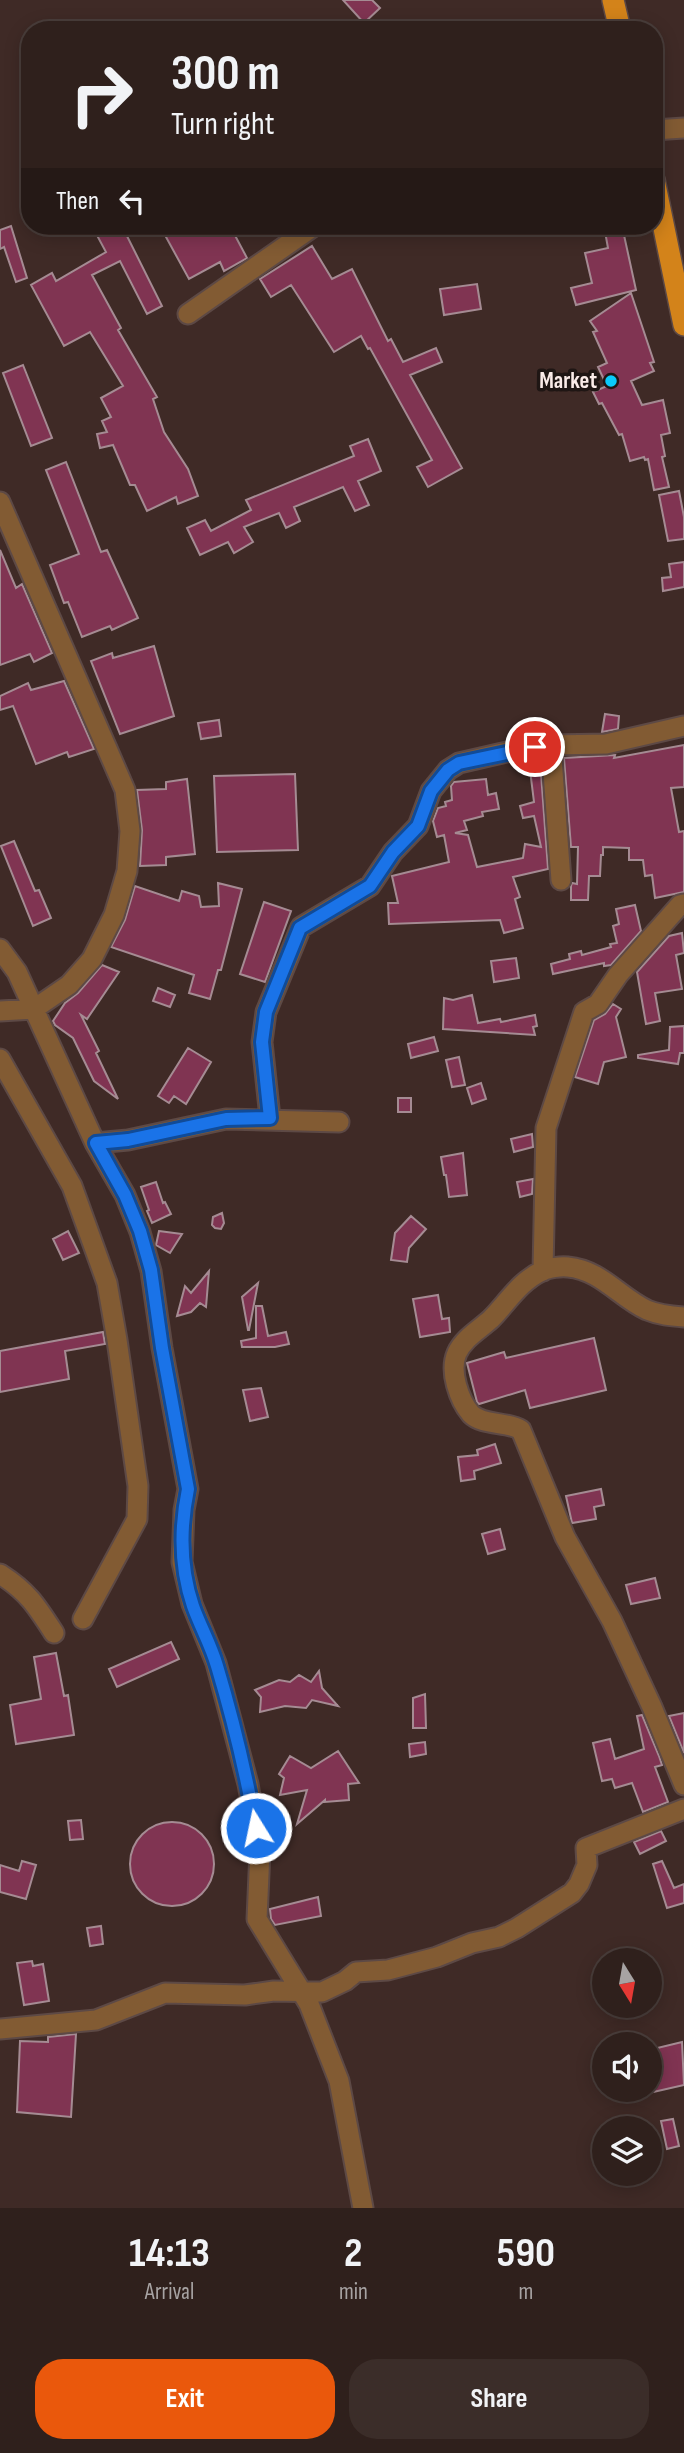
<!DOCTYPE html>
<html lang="en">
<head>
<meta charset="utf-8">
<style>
  :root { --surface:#2f201c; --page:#3b2d29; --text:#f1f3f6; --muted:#a7a3a3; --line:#4a3e3b; --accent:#ea580c }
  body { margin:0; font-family:"Sofia Sans Condensed",sans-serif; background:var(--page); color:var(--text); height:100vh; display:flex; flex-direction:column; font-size:26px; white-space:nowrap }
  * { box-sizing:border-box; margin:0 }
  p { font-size:23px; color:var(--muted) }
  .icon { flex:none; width:38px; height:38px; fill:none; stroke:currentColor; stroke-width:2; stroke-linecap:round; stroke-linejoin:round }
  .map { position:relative; height:2208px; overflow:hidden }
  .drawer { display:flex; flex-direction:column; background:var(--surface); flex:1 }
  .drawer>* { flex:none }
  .hud { position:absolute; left:21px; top:21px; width:642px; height:214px; border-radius:28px; box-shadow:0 4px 18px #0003,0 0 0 2px var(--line); background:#2f201c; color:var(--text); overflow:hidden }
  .needle { width:46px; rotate:169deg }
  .fabs { position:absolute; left:592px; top:1948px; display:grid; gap:14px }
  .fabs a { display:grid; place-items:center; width:70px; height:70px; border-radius:50%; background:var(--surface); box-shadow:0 4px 18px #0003,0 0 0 2px var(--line); font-size:35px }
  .pin { position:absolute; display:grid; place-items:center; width:60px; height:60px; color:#fff; margin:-30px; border:4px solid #fff; border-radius:50%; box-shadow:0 2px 7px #0007 }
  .me { position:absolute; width:77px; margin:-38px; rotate:350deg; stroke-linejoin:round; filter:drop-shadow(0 0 5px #0008) }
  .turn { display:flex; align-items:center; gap:24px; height:147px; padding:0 35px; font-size:32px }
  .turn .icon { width:91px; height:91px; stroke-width:2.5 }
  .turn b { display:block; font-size:49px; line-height:60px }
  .then { display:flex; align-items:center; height:66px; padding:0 35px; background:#0003; gap:14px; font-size:26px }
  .eta { display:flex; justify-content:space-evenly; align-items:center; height:119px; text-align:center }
  .eta b { font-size:42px; font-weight:700; line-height:49px }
  .cta { display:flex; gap:14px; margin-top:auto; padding:14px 35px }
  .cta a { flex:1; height:80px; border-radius:28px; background:var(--accent); color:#fff; font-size:28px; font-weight:700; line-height:80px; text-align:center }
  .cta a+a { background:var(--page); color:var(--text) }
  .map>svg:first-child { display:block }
</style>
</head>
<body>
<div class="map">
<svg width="684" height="2208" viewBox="0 0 684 2208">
  <rect width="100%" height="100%" fill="#3f2a26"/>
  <path fill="#803452" stroke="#a58b93" stroke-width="2" d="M343,0H372L380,8L364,23Z
    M11,226L27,278L16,282L4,247L0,249V230Z
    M92,226H122L162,306L147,314L120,261L92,275L121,328L118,330L157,397L153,399L164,432L188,469L198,496L178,504L176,497L147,511L135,485H130L113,445L100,448L97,434L107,432L102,421L111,417L101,398L123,386L90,332L64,346L31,285L52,273L56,281L106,252Z
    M160,226H230L247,258L224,271L220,262L189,279Z
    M604,226H622L636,290L576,305L571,288L592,283L585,253L608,248Z
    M312,246L332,279L352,269L388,341L391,339L403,362L436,348L442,362L410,375L462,468L428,487L417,467L432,460L370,348L368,349L361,336L334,352L291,285L271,297L260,279Z
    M477,284L481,309L444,315L440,289Z
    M631,293L654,362L650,363L654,371L631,381L642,405L663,400L670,433L661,435L665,456L662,457L669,487L654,490L648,459L645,460L644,457L630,461L622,434L619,435L602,403L599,404L593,392L607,386L598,367L607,363L593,332L597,331L590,321Z
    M23,365L52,438L31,446L3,373Z
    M368,439L381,471L358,481L369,505L355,511L343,487L294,507L300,521L286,528L279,513L244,527L253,542L234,553L228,542L200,555L187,528L205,520L211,531L251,510L246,500L354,456L350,446Z
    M66,462L101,552L107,550L138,618L112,630L110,626L82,637L68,602L64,603L50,565L79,554L46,470Z
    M679,491L684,517V539L668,541L659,495Z
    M0,550L16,588L22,584L52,653L34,662L30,654L0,665Z
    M684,562V587L663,591L662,578L671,577L669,564Z
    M154,646L174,716L120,734L91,661L112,653L113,658Z
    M64,681L94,749L69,757L67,752L36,764L13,706L0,710V696L28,683L31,690Z
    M605,714L619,716L618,729L602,732Z
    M219,720L221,736L201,739L198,723Z
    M684,745V787L671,788L679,832L684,831V892L655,898L652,875L645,876L643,860H629V848L603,847V855H601L600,876H589L588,900H571V886L572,883L577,884L578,847H571L564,758L615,755L614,758Z
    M540,760L548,869L513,877L520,897L515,899L523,928L504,933L500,920L389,924L388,903H398L392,876L449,862L444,835L437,837L433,821L438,808L446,806L445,802L452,800L451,786L454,782L486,779L488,795L496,793L499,809L482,812L483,816L464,821L467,830L455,833L468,835L477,867L523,858L525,844L541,847L534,816L523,818L520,806L534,802L529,762Z
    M295,774L298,850L217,852L214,776Z
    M187,779L195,854L166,857V865L140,866L142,830L137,790L166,789V782Z
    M14,841L35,891L39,890L51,918L33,926L1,846Z
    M218,883L242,889L221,970H218L210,999L189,993L194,975L111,947L125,920L135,886L179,901L182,891L199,896L201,907L219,906Z
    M264,902L291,911L265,982L240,974Z
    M635,905L641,931L611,965L604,966V963L553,974L551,964L570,959L569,954L581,951L582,955L611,947L610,944L617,943L613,926L619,924L616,909Z
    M682,933L684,953L676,955L682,989L655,993L660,1021L646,1024L637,972L669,936Z
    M516,958L519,978L494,982L491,961Z
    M102,965L119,972L87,1019L81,1015L99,1051L96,1053L118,1099L94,1081L73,1038L55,1025L53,1021L65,1003L78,993Z
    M158,988L175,995L170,1007L153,1001Z
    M472,995L478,1023L500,1019L501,1022L535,1015L537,1026L533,1027L535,1035L443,1029L444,998L453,1000Z
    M613,1004L621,1009L616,1017L626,1057L604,1062L598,1084L575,1077L594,1020L605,1014Z
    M684,1026V1053H680L678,1064L638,1058V1055L669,1050L670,1027Z
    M434,1037L438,1051L411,1058L408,1044Z
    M188,1048L211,1062L186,1104L174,1096L169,1103L158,1096Z
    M459,1057L465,1085L452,1087L446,1060Z
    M481,1083L486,1099L472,1104L467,1088Z
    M398,1098H411V1112H398Z
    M532,1134L533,1147L514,1152L511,1139Z
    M463,1153L467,1195L449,1197L446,1175H444L441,1157Z
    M533,1179L532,1194L520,1197L517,1182Z
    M156,1182L163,1203L165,1202L171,1214L152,1223L147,1211L149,1210L141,1187Z
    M222,1213L224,1223L221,1229L215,1228L212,1225L213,1217Z
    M411,1216L426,1229L409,1248L407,1262L391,1260L395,1233Z
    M68,1231L79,1253L63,1260L53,1239Z
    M159,1231L182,1234L170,1253L156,1245Z
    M209,1271L206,1307L200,1303L191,1312L177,1316L185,1286L191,1293Z
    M258,1283L249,1330H248L242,1297Z
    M438,1295L442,1319L449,1318L450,1332L420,1337L413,1299Z
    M256,1306H262L268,1336L286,1332L289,1344L275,1347H242L241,1341L256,1338Z
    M103,1332L105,1344L65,1351L69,1379L0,1392V1351Z
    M594,1338L606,1390L530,1408L525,1390L479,1404L477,1402L467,1363L504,1352L506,1358Z
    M261,1388L268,1417L250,1421L243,1390Z
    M495,1444L501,1463L474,1471L475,1479L461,1481L458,1457L478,1455L477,1450Z
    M601,1489L604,1505L594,1507L596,1519L572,1523L566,1496Z
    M500,1529L505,1549L488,1554L482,1534Z
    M655,1578L660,1598L631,1604L626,1585Z
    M171,1642L179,1659L117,1687L109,1669Z
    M56,1653L64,1696L68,1695L74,1735L16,1744L10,1705L41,1699L34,1657Z
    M319,1671L322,1688L338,1706L312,1700L306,1708L285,1706L260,1712L261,1697L255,1690L279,1680L290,1682L299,1675L311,1682Z
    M425,1694L426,1728H413V1698Z
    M684,1713V1753L669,1716Z
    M642,1715L659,1756L662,1765L655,1767L668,1802L643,1812L632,1783L615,1788L612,1779L602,1781L593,1743L610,1739L615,1759L644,1749L637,1716Z
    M425,1742L426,1754L410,1757L409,1744Z
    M338,1751L359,1783L348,1784L349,1800L325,1802V1800L297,1824L307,1790L280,1795L284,1778L279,1774L290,1756L311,1768Z
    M81,1820L83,1839L70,1840L68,1821Z
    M130 1864a42 42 0 1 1 84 0a42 42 0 1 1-84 0Z
    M661,1831L666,1841L640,1854L634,1842Z
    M22,1861L36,1865L26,1899L0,1892V1865L19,1871Z
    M662,1861L674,1888L684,1884V1903L667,1908L653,1864Z
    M318,1897L321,1916L275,1925L271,1919L270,1909Z
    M101,1926L103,1944L90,1946L87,1928Z
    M32,1961L33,1966L43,1964L49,2001L24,2005L17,1963Z
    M76,2034L71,2117L17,2112L20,2041L48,2042V2037Z
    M682,2042L684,2085L649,2093V2050Z
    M673,2119L679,2146L667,2149L661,2121Z"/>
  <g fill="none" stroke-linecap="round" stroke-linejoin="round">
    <g stroke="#5d4945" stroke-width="23">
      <path id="minor" d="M654,130L684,128
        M188,314L314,226
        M0,502L125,790L130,831L127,871L114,915L92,959L69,985L34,1009L0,1011
        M551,745L561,880
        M0,949L17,972L95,1143L125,1195L140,1232L151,1271L162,1348L188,1489L184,1510L182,1562L192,1604L216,1663L248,1784L260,1851L257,1919L309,2004L339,2081L363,2208
        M0,1059L72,1186L107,1283L117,1340L138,1486L137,1519L83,1619
        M270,1118L262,1042L266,1012L301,927L370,886L393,852L418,826L431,791L448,770L459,763L520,749L551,745L606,744L684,726
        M95,1143L128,1140L226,1119L339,1122
        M543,1271L546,1128L584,1012L598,1004L618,975L680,905L684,904
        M684,1317C671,1316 659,1315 647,1310C619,1297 601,1270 568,1267C561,1266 548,1268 542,1271C520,1281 507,1303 491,1319C479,1330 464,1338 457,1353C449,1371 459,1400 471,1414C483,1426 507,1421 521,1430L565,1537L612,1621L652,1707L684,1785
        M0,1574C28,1592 36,1605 54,1633
        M0,2029L96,2020L165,1993L245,1995L274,1991L322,1992L345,1981L356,1972L388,1970L437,1957L472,1943L499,1937L517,1928L572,1893L579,1884L587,1865L586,1848L684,1809"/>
    </g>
    <g stroke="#5d4945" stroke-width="24">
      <path id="major" d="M613,0L620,30
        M654,180L684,325"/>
    </g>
    <use href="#minor" stroke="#825b33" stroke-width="19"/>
    <use href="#major" stroke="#d3831a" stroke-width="21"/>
  </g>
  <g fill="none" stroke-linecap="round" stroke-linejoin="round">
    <g stroke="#114b97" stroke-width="18">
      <path id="route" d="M256,1828C246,1774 233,1719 217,1666C211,1645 200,1626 193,1606C180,1568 180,1528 188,1489L162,1348L151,1270L140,1231L125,1195L96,1143L128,1140L226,1119L270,1118L262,1042L266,1012L300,928L370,886L393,852L418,826L431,791L448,770L459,763L535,747"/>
    </g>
    <use href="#route" stroke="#1a73e8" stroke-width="12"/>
  </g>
  <circle fill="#0acafa" stroke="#1f1614" stroke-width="2.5" cx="611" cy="381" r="7"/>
  <g text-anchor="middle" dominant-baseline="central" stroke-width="7" stroke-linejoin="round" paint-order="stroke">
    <g font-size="23" font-weight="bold" fill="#faebe8" stroke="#1f1614" text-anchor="end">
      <text x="597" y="381">Market</text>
    </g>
  </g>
</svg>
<div class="fabs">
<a><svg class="needle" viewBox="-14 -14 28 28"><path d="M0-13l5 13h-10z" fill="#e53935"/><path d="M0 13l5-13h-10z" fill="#a7a3a3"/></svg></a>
<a><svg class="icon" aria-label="sound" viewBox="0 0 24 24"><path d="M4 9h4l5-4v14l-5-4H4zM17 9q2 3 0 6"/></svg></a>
<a><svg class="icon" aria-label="layers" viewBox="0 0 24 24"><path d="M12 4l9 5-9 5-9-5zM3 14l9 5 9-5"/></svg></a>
</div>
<div class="pin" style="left:535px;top:747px;background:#d93025"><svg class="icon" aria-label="arrive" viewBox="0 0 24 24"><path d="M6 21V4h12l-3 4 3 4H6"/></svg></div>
<svg class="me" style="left:256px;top:1828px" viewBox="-20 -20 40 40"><circle r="17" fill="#1a73e8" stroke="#fff" stroke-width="3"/><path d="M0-11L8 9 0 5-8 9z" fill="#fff"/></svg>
<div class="hud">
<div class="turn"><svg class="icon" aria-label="right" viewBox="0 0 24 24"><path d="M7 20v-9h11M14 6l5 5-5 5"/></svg><div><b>300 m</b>Turn right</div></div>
<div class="then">Then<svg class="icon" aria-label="left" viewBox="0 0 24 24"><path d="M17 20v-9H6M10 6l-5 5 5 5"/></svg></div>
</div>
</div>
<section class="drawer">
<div class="eta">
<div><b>14:13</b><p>Arrival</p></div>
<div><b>2</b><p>min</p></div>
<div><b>590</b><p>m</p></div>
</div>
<div class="cta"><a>Exit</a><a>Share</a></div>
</section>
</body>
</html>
